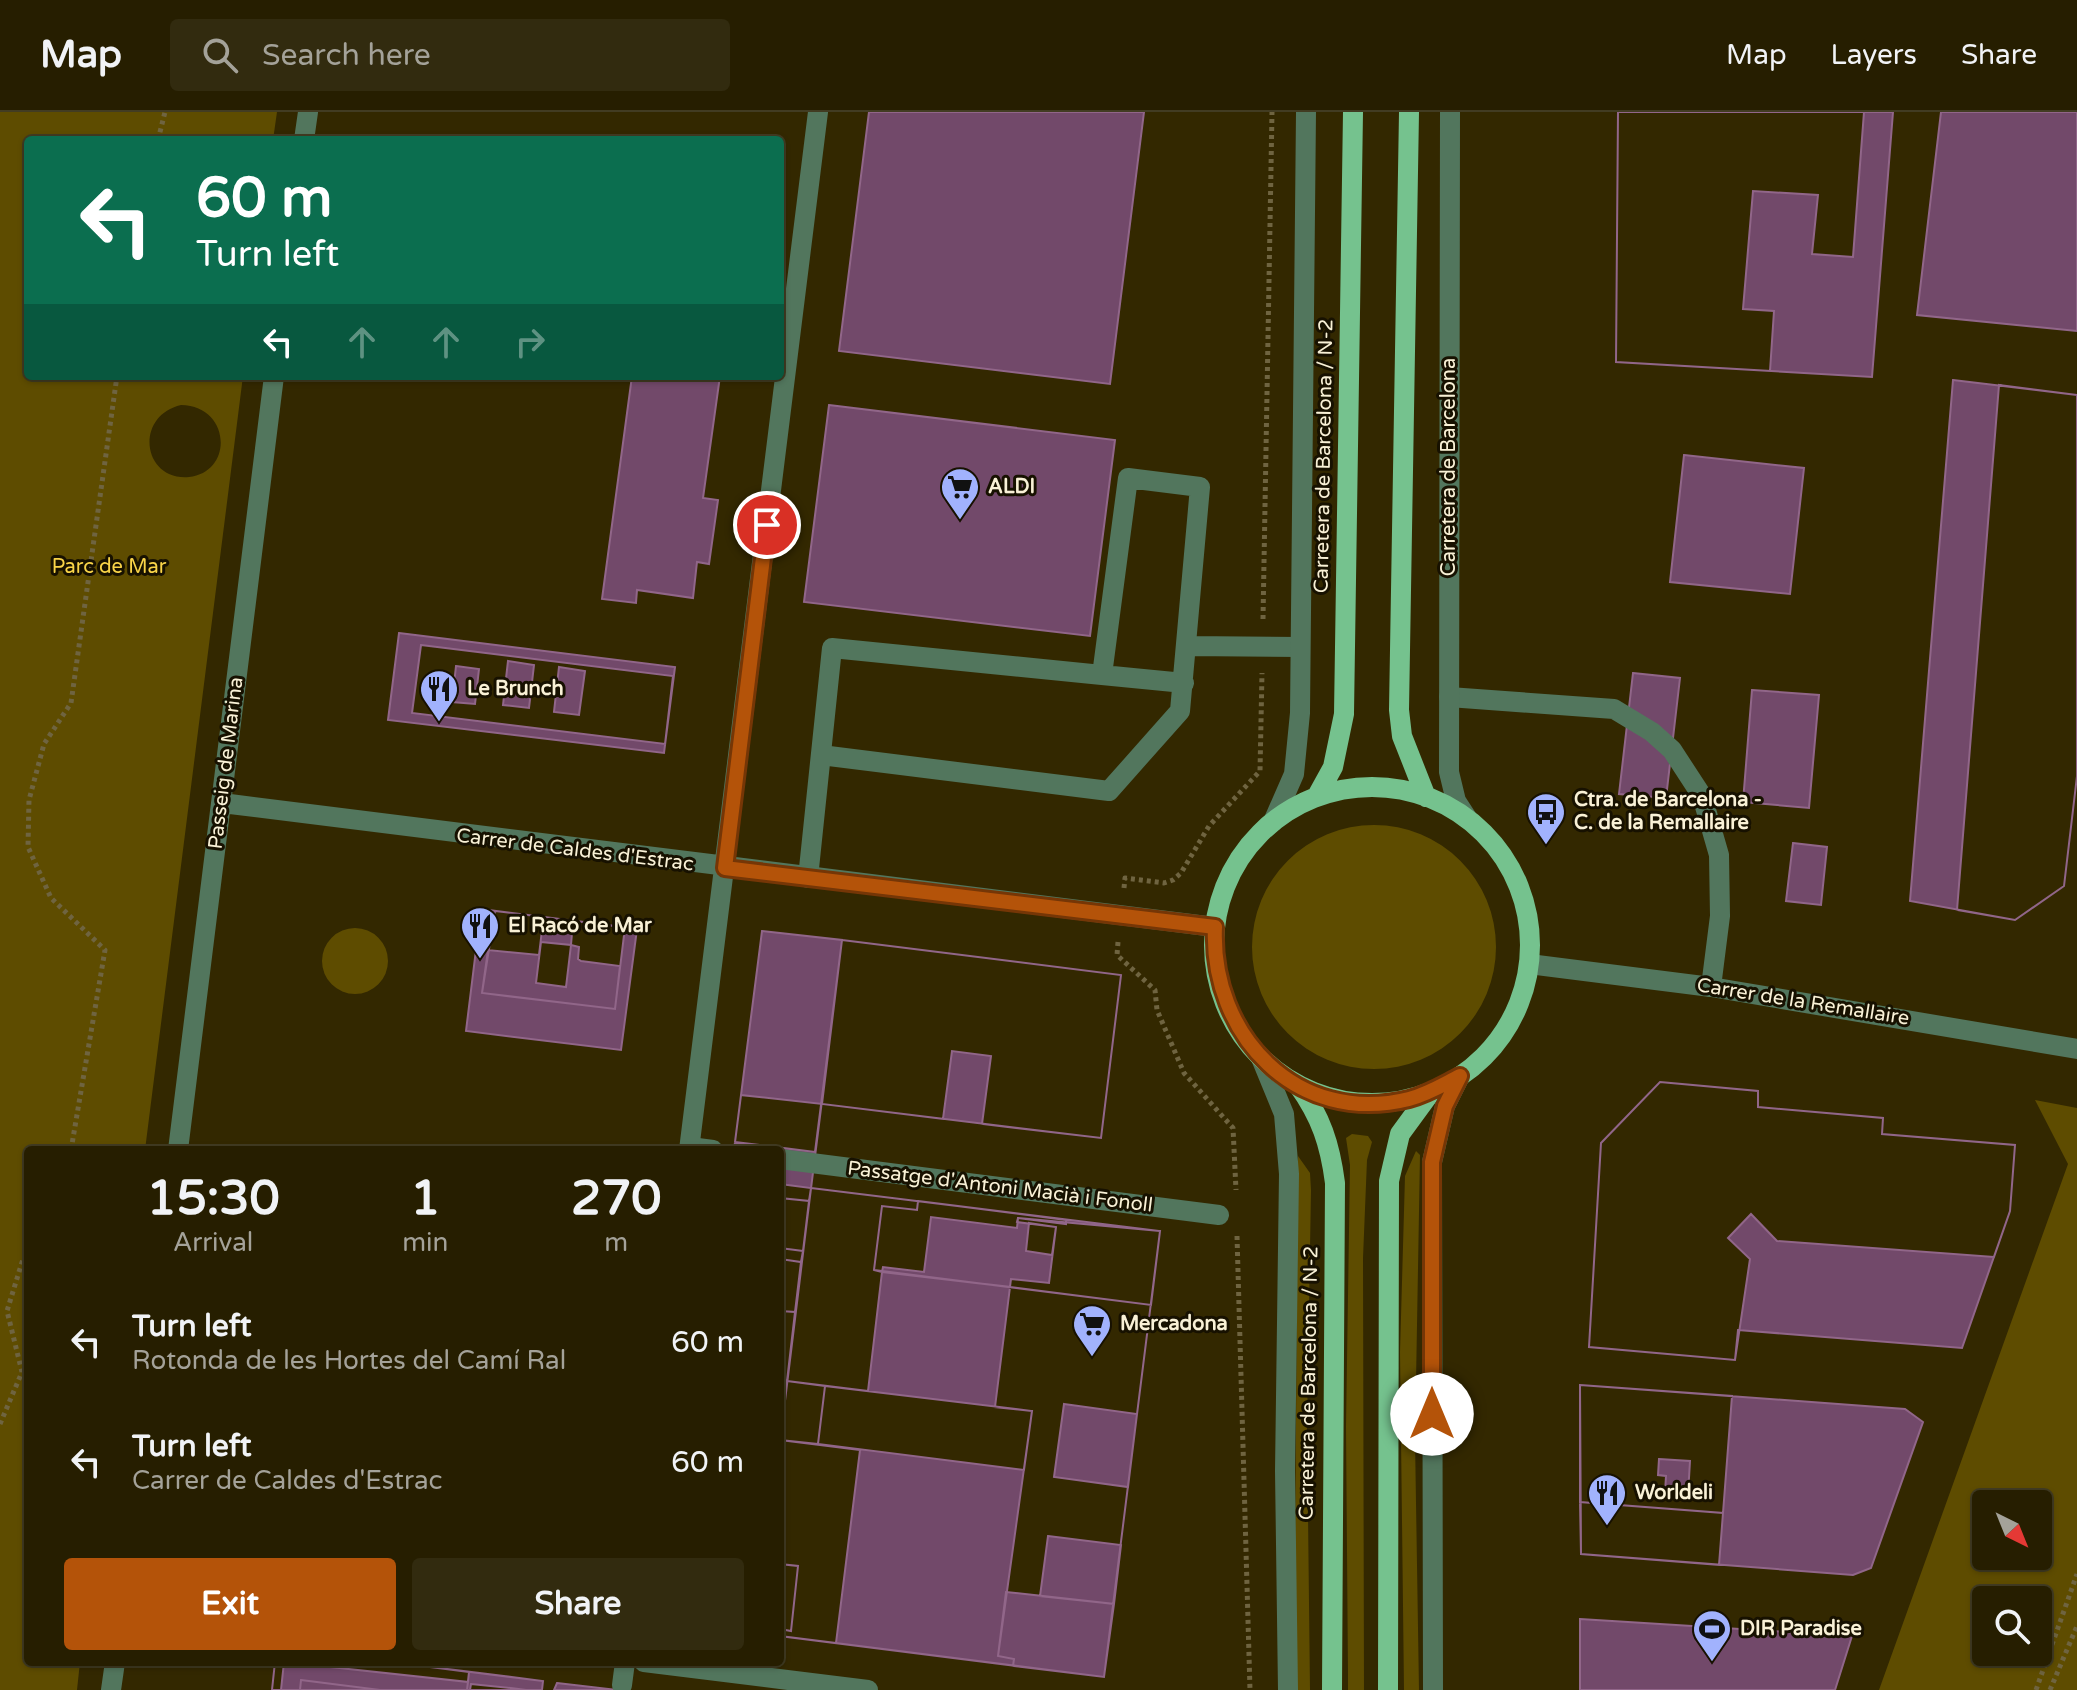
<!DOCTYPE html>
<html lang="en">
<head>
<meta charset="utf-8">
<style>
  :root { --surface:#261e00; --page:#322b0f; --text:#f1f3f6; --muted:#a4a299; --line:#423c22; --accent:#b45309 }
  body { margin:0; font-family:"Varela Round",sans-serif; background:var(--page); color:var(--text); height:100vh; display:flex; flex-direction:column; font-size:30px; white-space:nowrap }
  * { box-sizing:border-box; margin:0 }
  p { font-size:26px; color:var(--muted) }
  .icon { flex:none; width:44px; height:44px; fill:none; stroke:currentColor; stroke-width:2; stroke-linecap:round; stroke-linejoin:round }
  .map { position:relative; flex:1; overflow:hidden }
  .details { position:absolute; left:24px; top:1034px; width:760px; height:520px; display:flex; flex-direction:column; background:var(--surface); border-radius:8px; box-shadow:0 2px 6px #0004,0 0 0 2px var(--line) }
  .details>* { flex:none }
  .hud { position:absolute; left:24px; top:24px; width:760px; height:244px; border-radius:8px; box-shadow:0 2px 6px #0004,0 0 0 2px var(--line); background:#0b6e4f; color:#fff; overflow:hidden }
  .needle { width:52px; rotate:137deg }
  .controls { position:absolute; left:1972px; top:1378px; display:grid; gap:16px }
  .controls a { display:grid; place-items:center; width:80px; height:80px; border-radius:8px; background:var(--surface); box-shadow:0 2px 6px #0004,0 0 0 2px var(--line); font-size:40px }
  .pin { position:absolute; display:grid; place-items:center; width:68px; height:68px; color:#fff; margin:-34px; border:4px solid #fff; border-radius:50%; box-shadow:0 2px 8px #0007 }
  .me { position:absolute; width:88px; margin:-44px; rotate:0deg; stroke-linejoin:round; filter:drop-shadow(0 0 6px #0008) }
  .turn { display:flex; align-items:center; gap:28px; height:168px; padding:0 40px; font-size:36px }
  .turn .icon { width:104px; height:104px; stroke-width:2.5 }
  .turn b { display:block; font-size:56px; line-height:68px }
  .lanes { display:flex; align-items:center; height:76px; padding:0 40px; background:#0003; justify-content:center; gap:40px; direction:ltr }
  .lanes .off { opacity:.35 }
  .eta { display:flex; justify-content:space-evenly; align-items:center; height:136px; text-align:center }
  .eta b { font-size:48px; font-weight:700; line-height:56px }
  .primary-button { display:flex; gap:16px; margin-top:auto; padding:16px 40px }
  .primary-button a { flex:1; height:92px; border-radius:8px; background:var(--accent); color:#fff; font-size:32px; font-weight:700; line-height:92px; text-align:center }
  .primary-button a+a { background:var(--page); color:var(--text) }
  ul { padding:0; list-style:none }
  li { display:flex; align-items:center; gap:24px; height:120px; padding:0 40px }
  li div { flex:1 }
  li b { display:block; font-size:30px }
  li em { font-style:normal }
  header { display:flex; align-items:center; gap:48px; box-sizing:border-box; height:112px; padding:0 40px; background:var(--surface); border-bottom:2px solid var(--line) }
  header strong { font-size:38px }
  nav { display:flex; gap:44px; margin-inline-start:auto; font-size:28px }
  .search { width:560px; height:72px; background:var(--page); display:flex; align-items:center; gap:20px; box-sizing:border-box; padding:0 28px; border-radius:8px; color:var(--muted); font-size:30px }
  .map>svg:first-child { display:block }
</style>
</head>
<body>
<header>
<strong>Map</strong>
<div class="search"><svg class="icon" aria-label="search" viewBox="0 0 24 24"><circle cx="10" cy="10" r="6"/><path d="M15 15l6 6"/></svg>Search here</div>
<nav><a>Map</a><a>Layers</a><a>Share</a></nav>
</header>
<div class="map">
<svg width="2077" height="1578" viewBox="0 0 2077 1578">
  <rect width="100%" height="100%" fill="#332800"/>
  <path fill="#5e4c00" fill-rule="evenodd" d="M0,0H277L273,28H28V264H243L145,1038H28V1550H80L77,1578H0ZM181,293C231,294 234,360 189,365C142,369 134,304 181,293Z
    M1252 835a122 122 0 1 1 244 0a122 122 0 1 1-244 0Z
    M322 849a33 33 0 1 1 66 0a33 33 0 1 1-66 0Z
    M2035,988L2077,996V1578H1879L2068,1052ZM1986,1392H2038V1444H1986ZM1986,1488H2038V1540H1986Z
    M1352,1022L1368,1024L1372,1030L1367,1048L1363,1146L1364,1578H1348V1563L1346,1315L1350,1053L1346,1026Z
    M1416,1039L1420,1043L1415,1327L1419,1578H1404L1400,1240L1405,1064Z
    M1298,1044L1310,1061L1311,1078L1307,1315L1310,1578H1294Z"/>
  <path fill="#72496a" stroke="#916689" stroke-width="2" fill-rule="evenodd" d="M869,0H1144L1110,272L839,239Z
    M1618,0H1864L1853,145L1812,142L1818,83L1753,79L1743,197L1774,199L1770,259L1616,250Z
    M1618,0H1893L1872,265L1616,250Z
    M1941,0H2077V219L1917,203Z
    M632,264H720L703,386L718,388L709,452L697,450L693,486L637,478L636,491L602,487Z
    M1953,268L2077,283V664L2064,774L2015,808L1910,789Z
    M1999,273L2077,283V664L2064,774L2015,808L1957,798Z
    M829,293L1115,328L1090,524L804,490Z
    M1684,343L1804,356L1790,482L1670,470Z
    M399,521L675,555L664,641L388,608Z
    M421,533L673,564L665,632L412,601Z
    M508,549L534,553L529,596L503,593Z
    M456,554L479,557L475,592L452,590Z
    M559,555L585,559L579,603L554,600Z
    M1633,561L1680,566L1666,686L1619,682Z
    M1752,578L1819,583L1809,696L1743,690Z
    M1793,731L1827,735L1821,793L1786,789Z
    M481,797L637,817L621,938L466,919Z
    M495,799L625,815L615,897L482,881Z
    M542,818L572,821L571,833L579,835L578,847L581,849L620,854L615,897L482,881L488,838L539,843Z
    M762,819L842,828L822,992L741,983Z
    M762,819L842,828L815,1040L735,1030Z
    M762,819L842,828L787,1269L780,1268V1038H734Z
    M842,828L1121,863L1101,1026L822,992Z
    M842,828L1121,863L1101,1026L982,1012L991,944L952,939L943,1007L822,992Z
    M541,830L571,833L566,875L536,871Z
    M1660,970L1758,979V995L1883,1006L1882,1022L2015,1033L2010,1099L1962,1236L1738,1218L1735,1248L1589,1235L1601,1031Z
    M1660,970L1758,979V995L1883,1006L1882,1022L2015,1033L2010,1099L1994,1145L1777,1129L1751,1102L1728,1126L1750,1147L1735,1248L1589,1235L1601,1031Z
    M780,1072L811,1076L809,1089L780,1086Z
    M811,1076L1160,1119L1104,1565L780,1524V1517L791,1519L798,1454L780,1452V1330ZM825,1274L1032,1299L1024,1358L818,1332Z
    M811,1076L1160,1119L1104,1565L1013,1554L1014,1547L998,1544L1032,1299L995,1295L1010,1175L882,1160L868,1279L787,1269Z
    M780,1086L809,1089L803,1139L780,1136Z
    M918,1089L1160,1119L1151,1193L874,1158L882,1094L917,1098ZM1029,1111L1056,1115L1052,1143L1026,1139Z
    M918,1089L1066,1108V1112L1018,1106L1017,1116L931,1105L924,1160L883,1155L882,1160L874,1158L882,1094L917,1098Z
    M1018,1106L1160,1119L1151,1193L1010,1175L1011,1167L1049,1171L1056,1115L1017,1110Z
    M780,1136L803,1139L801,1150L780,1147Z
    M780,1147L801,1150L795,1200L780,1199Z
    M780,1199L795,1200L787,1269L780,1268Z
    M780,1268L787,1269L780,1328Z
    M787,1269L825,1274L818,1332L780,1328Z
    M1580,1273L1905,1297L1923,1310L1871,1456L1853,1463L1581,1442Z
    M1580,1273L1732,1284L1723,1401L1580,1390Z
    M1064,1292L1137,1302L1128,1375L1054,1365Z
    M780,1328L860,1338L836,1531L780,1524V1517L791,1519L798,1454L780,1452Z
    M1659,1347L1690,1349L1688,1383L1665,1381L1666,1364L1658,1363Z
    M1580,1390L1723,1401L1719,1453L1581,1442Z
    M1048,1424L1121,1433L1114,1492L1040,1484Z
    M780,1452L798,1454L791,1519L780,1517Z
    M780,1452L798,1454L791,1519L780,1517Z
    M1006,1480L1114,1492L1104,1565L1013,1554L1014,1547L998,1544Z
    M1580,1507L1852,1524L1835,1578H1580Z
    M275,1550H391L543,1569L542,1578H272Z
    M275,1550H391L469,1560L467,1578H272Z
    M284,1550L468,1570L467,1578H380L301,1568L300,1578H281Z
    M301,1568L380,1578H300Z
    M557,1571L617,1578H554Z
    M471,1572L511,1576L526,1578H470Z"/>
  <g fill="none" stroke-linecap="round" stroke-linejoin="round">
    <path stroke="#6f6440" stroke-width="5" stroke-dasharray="4 4" stroke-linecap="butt" d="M158,28L165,0
      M1263,507L1272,0
      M1124,776L1125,766L1164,771L1173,768L1181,761L1209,714L1260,659L1262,561
      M1118,830L1117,843L1155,878L1157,898L1184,961L1233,1016L1236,1078
      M71,1038L105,838L51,786L28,735L29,688L44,632L71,591L117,264
      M1237,1124L1250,1578
      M0,1312L22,1260L7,1199L23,1147L28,1142
      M2036,1578L2077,1462
      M2050,1578L2077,1514"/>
    <path stroke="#52765d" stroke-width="20" d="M1187,534L1300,535
      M1102,563L1184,571
      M1449,585L1614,597L1652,620L1672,638L1702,684L1719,743L1720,804L1711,875
      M808,766L832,536L1102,563L1128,366L1200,375L1180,599L1109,679L821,643"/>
    <path stroke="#52765d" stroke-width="20" d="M690,1035L713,1038
      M780,1047L1219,1103
      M644,1550L868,1578"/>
    <path stroke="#52765d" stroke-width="20" d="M1450,0L1449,660L1456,689L1467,706
      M304,28L308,0
      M222,691L1215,815
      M1273,710L1294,662L1300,601L1306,0
      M1529,852L1711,875L2077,937
      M1261,946L1284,1002L1289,1062L1285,1359L1288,1578
      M178,1038L274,264
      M689,1038L818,0
      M622,1573L625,1550
      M111,1578L115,1550
      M1433,1578L1432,1050L1445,994L1460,964"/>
    <path stroke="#75c28e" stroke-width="20" d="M1409,0L1399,598L1402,624L1426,685
      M1214 833a158 158 0 1 1 316 0a158 158 0 1 1-316 0Z
      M1317,684L1333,655L1344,602L1353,0
      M1298,973C1321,1005 1330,1032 1335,1071L1332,1578
      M1388,1578L1389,1069L1400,1022L1430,981"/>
  </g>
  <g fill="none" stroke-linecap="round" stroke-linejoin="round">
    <g stroke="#753606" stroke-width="20">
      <path id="route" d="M767,413L725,756L1215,815C1210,923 1297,1015 1409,987C1428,982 1444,972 1460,964L1445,994L1432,1050V1302"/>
    </g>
    <use href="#route" stroke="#b45309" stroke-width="14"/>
  </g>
  <defs>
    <g id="supermarket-pin" transform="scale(2)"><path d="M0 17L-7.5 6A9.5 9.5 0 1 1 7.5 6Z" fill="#a1b2fd" stroke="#171100"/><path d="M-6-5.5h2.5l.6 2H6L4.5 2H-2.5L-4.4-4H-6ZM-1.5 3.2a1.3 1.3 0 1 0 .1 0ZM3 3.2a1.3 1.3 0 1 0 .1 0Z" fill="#111"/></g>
    <g id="restaurant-pin" transform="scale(2)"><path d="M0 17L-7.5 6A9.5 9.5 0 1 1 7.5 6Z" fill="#a1b2fd" stroke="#171100"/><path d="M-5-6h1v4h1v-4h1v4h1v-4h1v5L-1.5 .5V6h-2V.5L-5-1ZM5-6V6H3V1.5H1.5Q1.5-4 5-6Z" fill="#111"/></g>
    <g id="bus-pin" transform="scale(2)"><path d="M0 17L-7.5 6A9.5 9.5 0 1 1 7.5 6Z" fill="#a1b2fd" stroke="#171100"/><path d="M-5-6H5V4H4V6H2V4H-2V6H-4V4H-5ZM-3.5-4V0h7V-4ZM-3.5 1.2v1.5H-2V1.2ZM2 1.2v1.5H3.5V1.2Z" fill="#111"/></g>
    <g id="stadium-pin" transform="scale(2)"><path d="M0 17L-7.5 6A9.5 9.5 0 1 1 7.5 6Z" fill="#a1b2fd" stroke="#171100"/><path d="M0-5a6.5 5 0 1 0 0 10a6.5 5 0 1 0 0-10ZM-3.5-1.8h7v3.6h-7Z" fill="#111"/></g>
  </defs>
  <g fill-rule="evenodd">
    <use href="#supermarket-pin" x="960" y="375"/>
    <use href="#restaurant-pin" x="439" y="577"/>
    <use href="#bus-pin" x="1546" y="700"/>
    <use href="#restaurant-pin" x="480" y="814"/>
    <use href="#supermarket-pin" x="1092" y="1212"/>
    <use href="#restaurant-pin" x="1607" y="1381"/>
    <use href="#stadium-pin" x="1712" y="1517"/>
  </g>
  <g text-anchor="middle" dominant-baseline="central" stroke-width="6" stroke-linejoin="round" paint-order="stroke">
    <g font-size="20" fill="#f9f1d6" stroke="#171100">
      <text transform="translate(1324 344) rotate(-89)">Carretera de Barcelona / N-2</text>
      <text transform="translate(1449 355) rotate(-90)">Carretera de Barcelona</text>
      <text transform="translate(226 651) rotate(-83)">Passeig de Marina</text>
      <text transform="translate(575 738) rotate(7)">Carrer de Caldes d'Estrac</text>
      <text transform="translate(1803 890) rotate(9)">Carrer de la Remallaire</text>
      <text transform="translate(1000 1075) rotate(7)">Passatge d'Antoni Macià i Fonoll</text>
      <text transform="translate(1309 1271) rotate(-89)">Carretera de Barcelona / N-2</text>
    </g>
    <g font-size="20" font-weight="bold" fill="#f9f1d6" stroke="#171100" text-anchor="start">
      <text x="988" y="375">ALDI</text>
      <text x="467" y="577">Le Brunch</text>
      <text x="1574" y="688">Ctra. de Barcelona -<tspan x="1574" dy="23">C. de la Remallaire</tspan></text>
      <text x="508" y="814">El Racó de Mar</text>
      <text x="1120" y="1212">Mercadona</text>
      <text x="1635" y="1381">Worldeli</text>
      <text x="1740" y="1517">DIR Paradise</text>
    </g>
    <g font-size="20" fill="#f9d448" stroke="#171100">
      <text x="109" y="455">Parc de Mar</text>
    </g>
  </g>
</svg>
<div class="controls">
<a><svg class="needle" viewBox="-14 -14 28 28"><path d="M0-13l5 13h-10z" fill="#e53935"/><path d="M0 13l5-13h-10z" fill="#a4a299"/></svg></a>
<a><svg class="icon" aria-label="search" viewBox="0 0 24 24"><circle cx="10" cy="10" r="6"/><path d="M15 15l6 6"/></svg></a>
</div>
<div class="pin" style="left:767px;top:413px;background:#d93025"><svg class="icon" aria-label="arrive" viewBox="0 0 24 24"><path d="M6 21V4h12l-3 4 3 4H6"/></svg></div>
<svg class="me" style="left:1432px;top:1302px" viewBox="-20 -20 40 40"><circle r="19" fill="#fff"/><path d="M0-13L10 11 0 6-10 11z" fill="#b45309"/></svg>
<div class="hud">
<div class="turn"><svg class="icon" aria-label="left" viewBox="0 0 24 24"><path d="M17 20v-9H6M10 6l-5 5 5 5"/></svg><div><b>60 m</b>Turn left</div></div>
<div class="lanes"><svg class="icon" aria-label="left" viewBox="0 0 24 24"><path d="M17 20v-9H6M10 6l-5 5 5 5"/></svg><svg class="icon off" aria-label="ahead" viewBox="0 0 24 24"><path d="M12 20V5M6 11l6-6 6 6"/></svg><svg class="icon off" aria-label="ahead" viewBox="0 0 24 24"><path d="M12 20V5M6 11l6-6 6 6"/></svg><svg class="icon off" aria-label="right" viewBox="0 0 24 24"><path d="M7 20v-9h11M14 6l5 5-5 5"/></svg></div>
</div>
<section class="details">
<div class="eta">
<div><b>15:30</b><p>Arrival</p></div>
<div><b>1</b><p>min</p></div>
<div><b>270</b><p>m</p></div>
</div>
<ul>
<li><svg class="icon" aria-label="left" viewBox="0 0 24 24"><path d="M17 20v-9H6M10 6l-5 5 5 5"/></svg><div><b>Turn left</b><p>Rotonda de les Hortes del Camí Ral</p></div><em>60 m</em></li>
<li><svg class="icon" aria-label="left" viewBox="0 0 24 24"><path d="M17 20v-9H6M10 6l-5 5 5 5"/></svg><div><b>Turn left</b><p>Carrer de Caldes d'Estrac</p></div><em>60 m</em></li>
</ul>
<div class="primary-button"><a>Exit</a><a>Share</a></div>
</section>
</div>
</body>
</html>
